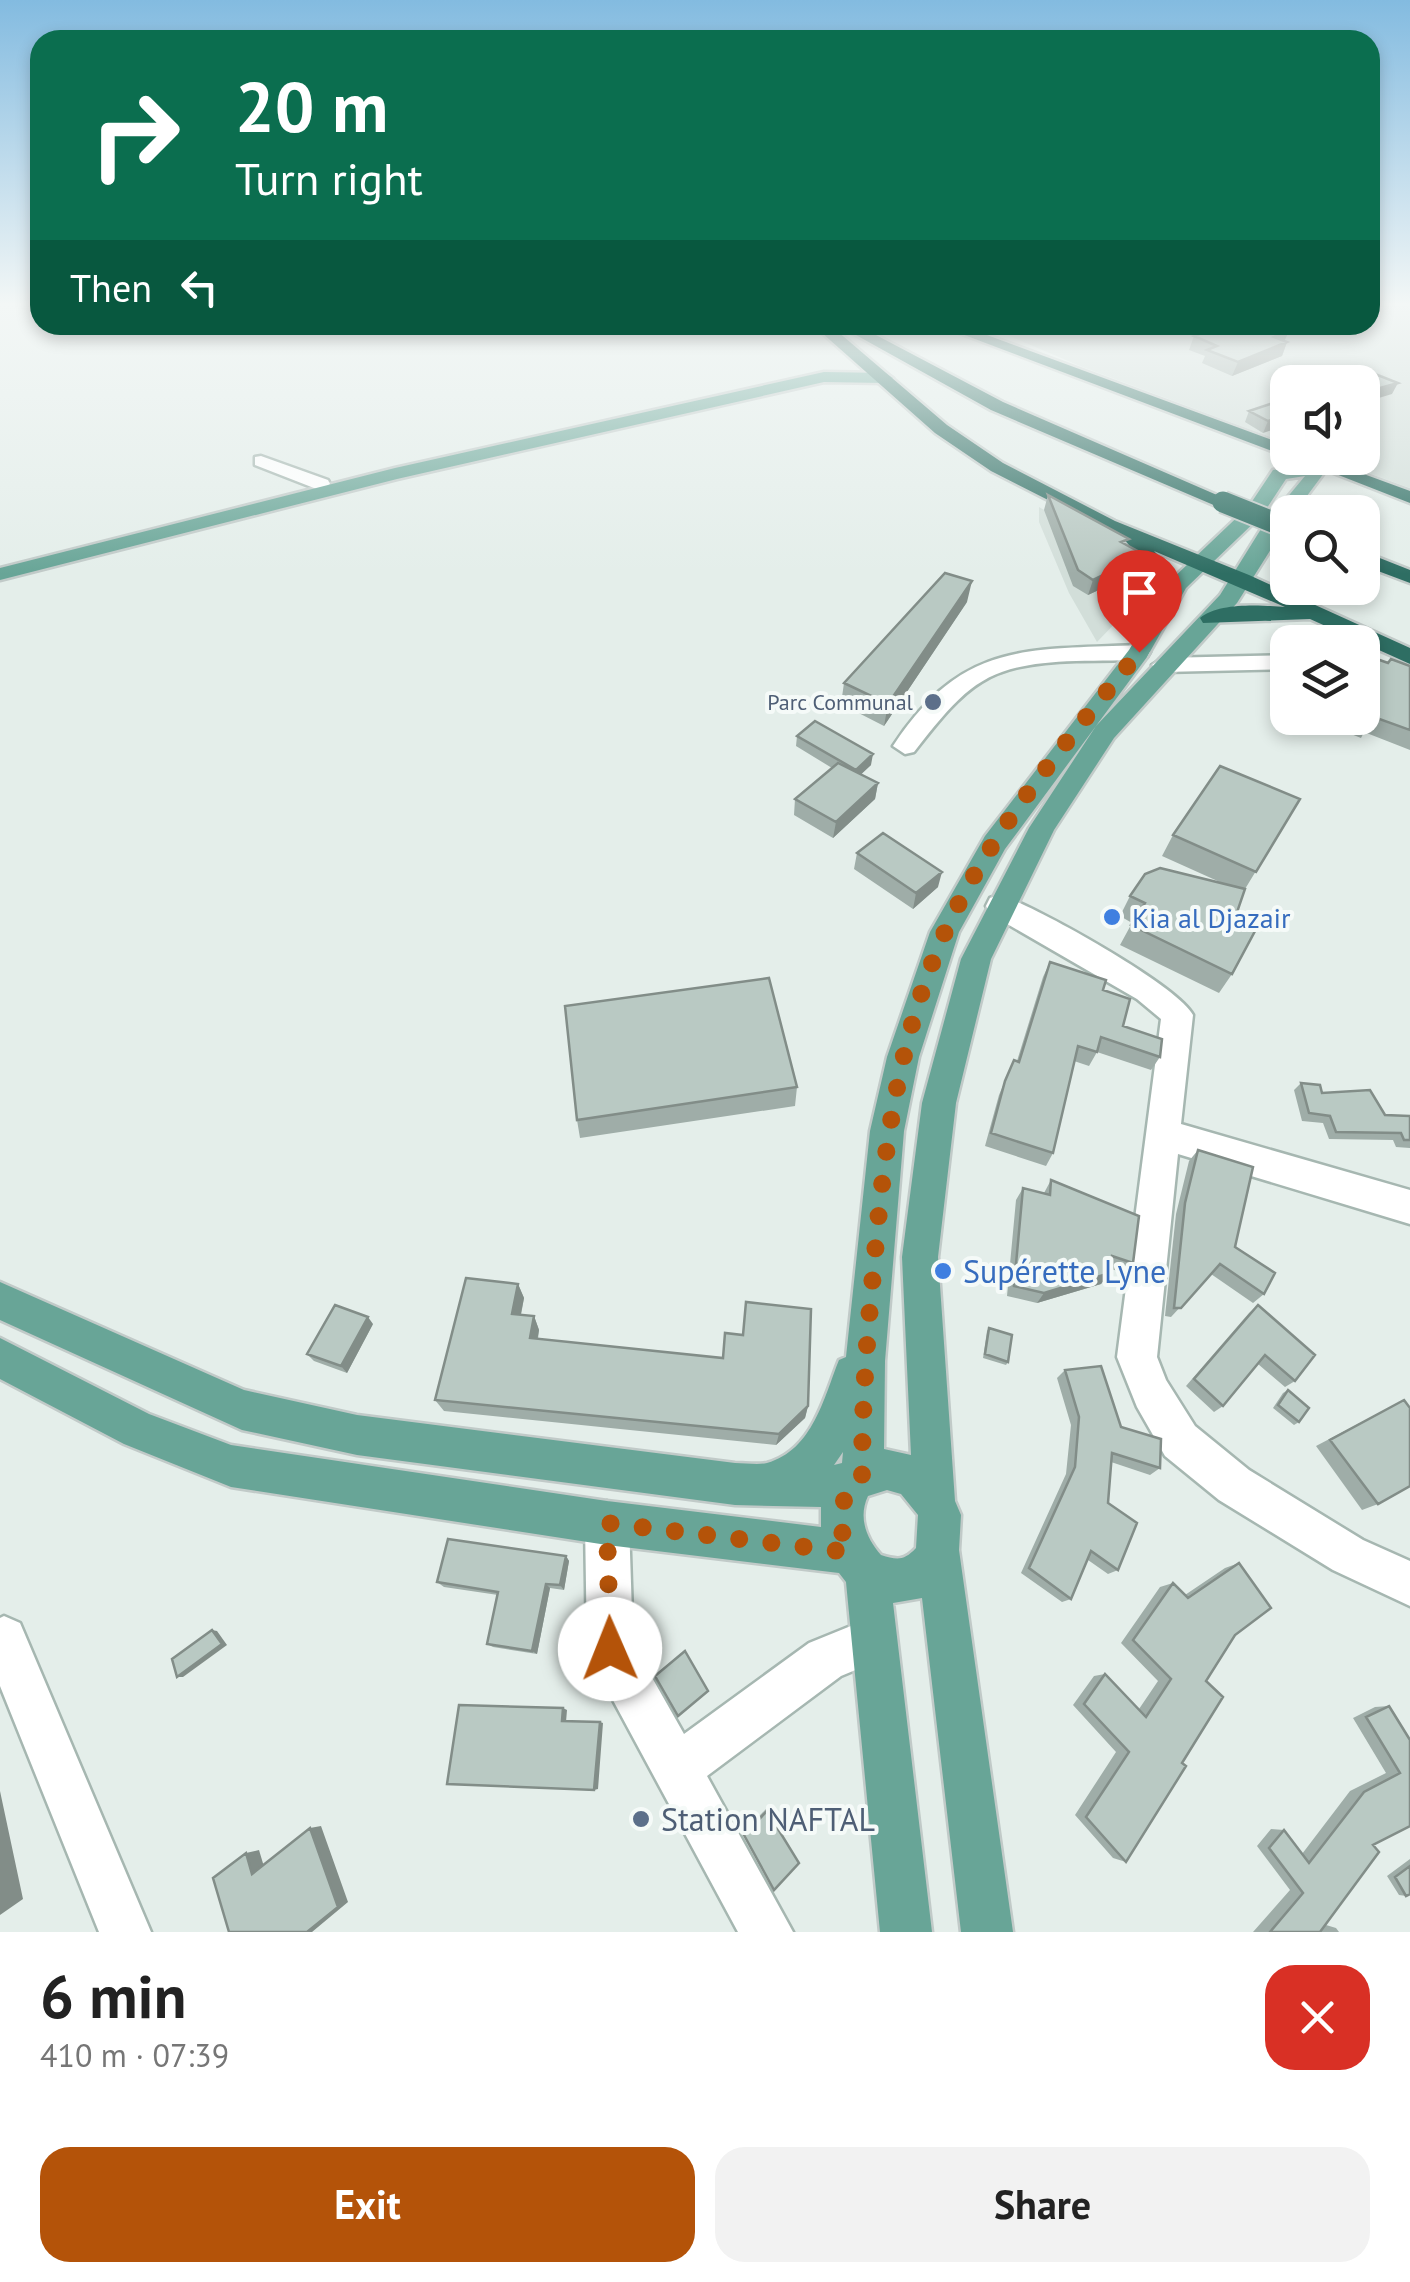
<!DOCTYPE html>
<html lang="en">
<head>
<meta charset="utf-8">
<style>
  :root { --surface:#fff; --page:#f2f2f2; --text:#222; --muted:#767676; --accent:#b45309 }
  body { margin:0; font-family:"PT Sans",sans-serif; background:var(--page); color:var(--text); height:100vh; display:flex; flex-direction:column; font-size:38px; white-space:nowrap }
  * { box-sizing:border-box; margin:0 }
  p { font-size:32px; color:var(--muted) }
  .icon { flex:none; width:55px; height:55px; fill:none; stroke:currentColor; stroke-width:2; stroke-linecap:round; stroke-linejoin:round }
  .map { position:relative; height:1932px; overflow:hidden }
  .side { display:flex; flex-direction:column; background:var(--surface); flex:1 }
  .side>* { flex:none }
  .guide { position:absolute; left:30px; top:30px; width:1350px; height:305px; border-radius:30px; box-shadow:0 5px 15px #0003; background:#0b6e4f; color:#fff; overflow:hidden }
  .controls { position:absolute; left:1270px; top:365px; display:grid; gap:20px }
  .controls a { display:grid; place-items:center; width:110px; height:110px; border-radius:20px; background:var(--surface); box-shadow:0 5px 15px #0003; font-size:50px }
  .pin { position:absolute; display:grid; place-items:center; width:85px; height:85px; color:#fff; margin:-102px -42px; border-radius:50% 50% 50% 0; rotate:-45deg; box-shadow:0 0 10px #0007 }
  .pin .icon { rotate:45deg }
  .me { position:absolute; width:110px; margin:-55px; rotate:359deg; stroke-linejoin:round; filter:drop-shadow(0 0 8px #0008) }
  .turn { display:flex; align-items:center; gap:35px; height:210px; padding:0 40px; font-size:45px }
  .turn .icon { width:130px; height:130px; stroke-width:2.5 }
  .turn b { display:block; font-size:70px; line-height:85px }
  .then { display:flex; align-items:center; height:95px; padding:0 40px; background:#0003; gap:20px; font-size:38px }
  .round { display:grid; place-items:center; flex:none; width:105px; height:105px; border-radius:30px; background:var(--page) }
  .headline { display:flex; align-items:center; justify-content:space-between; height:170px; padding:0 40px }
  h1 { font-size:60px; font-weight:800; line-height:75px }
  .primary-button { display:flex; gap:20px; margin-top:auto; padding:20px 40px }
  .primary-button a { flex:1; height:115px; border-radius:30px; background:var(--accent); color:#fff; font-size:40px; font-weight:800; line-height:115px; text-align:center }
  .primary-button a+a { background:var(--page); color:var(--text) }
  .map>svg:first-child { display:block }
</style>
</head>
<body>
<div class="map">
<svg width="1410" height="1932" viewBox="0 0 1410 1932">
  <rect width="100%" height="100%" fill="#e4eeea"/>
  <path fill="#d2ded9" d="M1370,303H1410V488L1327,458H1362V382H1288L1287,443L1080,366L984,325H1370Z
    M1039,507L1144,567L1123,615L1097,642L1069,593L1039,522Z"/>
  <g fill="none" stroke-linecap="round" stroke-linejoin="round">
    <g stroke="#a6b7b1" stroke-width="5">
      <path id="minor" d="M261,456L328,480L330,484L321,490L314,488L255,465V457Z
        M1139,645L1150,652L1147,657C1125,662 1099,660 1076,661C986,664 968,683 914,752L905,754L893,746C962,641 1026,650 1139,645Z
        M1288,655V669L1163,672L1152,665L1163,658Z
        M1000,895C1035,906 1177,985 1193,1015L1181,1124L1410,1190V1224L1178,1154L1157,1357L1166,1380L1195,1426L1249,1470L1363,1540L1410,1561V1606L1333,1570L1219,1500L1165,1456L1137,1407L1117,1357L1161,1019L1137,999L990,914L986,906L990,898Z
        M607,1501L622,1508L629,1523L633,1644L684,1734L809,1643L873,1617L889,1624L896,1640L889,1656L841,1676L707,1776L793,1932H738L594,1665L587,1649L585,1523L592,1508Z
        M4,1616L20,1623L151,1932H99L0,1686V1618Z"/>
    </g>
    <g stroke="#c1cac8" stroke-width="5">
      <path id="major" d="M824,372L885,373L893,378L885,383L824,382L397,479L0,580V568L395,468Z
        M1300,458H1310L1316,464L1331,461L1340,467L1324,473L1295,512H1288V522L1237,603L1114,738L1054,830L991,959L956,1103L938,1257L955,1501L961,1515L959,1550L1013,1932H961L922,1598L893,1603L932,1932H880L846,1582L839,1573L607,1545L231,1487L124,1444L0,1379V1338L149,1414L231,1445L607,1501L821,1527V1507L735,1505L357,1455L242,1430L0,1320V1282L244,1390L357,1415L735,1463C745,1463 758,1465 767,1463C813,1450 824,1397 839,1360L846,1357L870,1131L887,1057L930,932L985,836L1129,650L1170,581L1249,506L1273,470L1298,466L1295,462ZM1305,476L1261,529L1220,595L1096,726L1029,828L961,959L922,1103L902,1257L911,1455L884,1449L885,1361L904,1131L919,1057L959,932L1005,849L1147,657L1186,588L1263,514L1286,479ZM843,1452L842,1463L834,1465ZM887,1490L901,1494L918,1515L916,1548C904,1561 897,1560 881,1555C866,1538 858,1517 868,1496Z"/>
    </g>
    <g stroke="#c1cac8" stroke-width="5">
      <path id="highway" d="M813,325H830L947,425L1003,463L1115,521L1249,575L1410,648V664L1310,619L1203,623L1200,618C1218,602 1262,605 1285,607L1154,551L1169,567L1176,606L1173,611H1157L1149,569L1123,538L991,471L935,433Z
        M838,325H857L1003,402L1233,502L1230,506H1216L991,410Z
        M938,325H960L1288,446V457Z
        M1295,458H1320L1410,491V503Z
        M1362,551L1410,570V583L1362,565Z"/>
    </g>
    <use href="#minor" fill="#fff" fill-rule="evenodd"/>
    <use href="#major" fill="#68a597" fill-rule="evenodd"/>
    <use href="#highway" fill="#2e6e63" fill-rule="evenodd"/>
    <g stroke="#c1cac8" stroke-width="25" stroke-linecap="butt">
      <path id="highway-bridge" d="M1223,502L1288,528"/>
    </g>
    <use href="#highway-bridge" stroke="#2e6e63" stroke-width="21"/>
  </g>
  <path fill="#9fada8" d="M1289,331L1284,341L1287,342L1282,356L1232,376L1202,363L1205,356L1189,350L1194,336Z
    M1288,398L1263,433L1245,422L1249,411Z
    M1048,495L1127,545L1139,571L1088,595L1073,586L1044,510Z
    M967,602L884,726L841,704L844,683Z
    M1288,635L1335,642H1288V652L1280,651Z
    M1388,663L1410,666V750L1364,732L1361,738L1311,718H1362L1367,668Z
    M797,736L871,765L861,774L878,783L875,799L833,838L794,815L795,799L832,768L796,746Z
    M1300,799L1245,889L1236,915L1239,924L1232,974L1219,993L1120,945L1132,923L1120,916L1130,896L1222,883L1162,856L1173,835Z
    M857,853L938,887L913,909L854,869Z
    M1050,962L1103,990L1123,1026L1160,1057L1151,1070L1097,1052L1089,1066L1074,1061L1053,1153L1046,1166L985,1146L999,1095L1014,1060L1017,1061L1043,977Z
    M1301,1083L1322,1093L1385,1115L1410,1116V1148L1396,1147L1393,1140L1329,1139L1323,1123L1302,1121L1294,1090Z
    M797,1087L795,1106L580,1138L577,1120Z
    M1198,1150L1235,1247L1264,1294L1253,1303L1211,1274L1171,1317L1165,1316L1176,1214L1189,1161Z
    M1051,1180L1133,1263L1124,1273L1111,1269L1101,1284L1037,1303L1007,1296L1016,1200L1023,1188L1044,1193Z
    M518,1284L524,1298L521,1315L534,1316L539,1330L538,1339L808,1406L805,1418L776,1445L444,1411L435,1400Z
    M1258,1305L1295,1381L1285,1387L1258,1364L1223,1406L1214,1412L1186,1386L1249,1313Z
    M373,1324L347,1373L314,1361L307,1354Z
    M989,1328L1008,1362L1006,1365L983,1358L987,1331Z
    M1065,1370L1160,1468L1150,1475L1111,1462L1108,1503L1118,1570L1108,1574L1088,1560L1071,1599L1062,1602L1021,1573L1066,1474L1071,1425L1057,1378Z
    M1288,1390L1299,1422L1294,1425L1273,1408L1283,1393Z
    M1404,1400L1378,1504L1362,1510L1316,1446Z
    M566,1556L569,1561L564,1590L550,1588L537,1654L493,1647L487,1644L498,1595L444,1587L437,1582Z
    M1239,1563L1235,1635L1206,1681L1182,1763L1126,1862L1113,1858L1075,1815L1116,1752L1073,1705L1094,1676L1105,1674L1139,1709L1158,1681L1121,1643L1160,1587L1173,1583L1185,1595L1225,1568Z
    M1389,1706L1410,1826L1373,1845L1326,1925L1336,1928L1339,1932H1253L1290,1890L1257,1846L1271,1829L1284,1830L1302,1854L1350,1791L1386,1773L1353,1718L1375,1707Z
    M766,1809L799,1863L744,1835L743,1833Z
    M1410,1859V1894L1406,1896L1399,1895L1387,1876Z"/>
  <path fill="#828d88" d="M1289,331L1283,344L1287,342L1282,356L1232,376L1238,362L1274,337Z
    M1398,383L1392,394L1362,403V393Z
    M1288,415V425L1263,433L1268,421Z
    M1145,555L1139,571L1088,595L1093,580Z
    M972,581L967,602L884,726L888,704Z
    M873,754L871,765L854,781L856,770Z
    M878,783L875,799L833,838L836,822Z
    M942,872L938,887L913,909L916,893Z
    M1110,1273L1101,1284L1037,1303L1044,1293Z
    M518,1284L524,1298L518,1328L512,1314Z
    M534,1316L539,1330L535,1352L530,1338Z
    M368,1317L373,1324L347,1373L341,1366Z
    M808,1406L805,1418L776,1445L779,1434Z
    M566,1556L569,1561L564,1590L560,1585Z
    M546,1584L550,1588L537,1654L532,1651Z
    M212,1630L217,1631L227,1645L183,1677H177Z
    M563,1708L567,1710L566,1722L562,1721Z
    M600,1722L603,1723L598,1789L594,1790Z
    M0,1791L23,1899L0,1915Z
    M321,1826L348,1902L312,1932H307L310,1828Z
    M259,1850L265,1870L252,1874L246,1853Z"/>
  <path fill="#b9c9c3" stroke="#828d88" stroke-width="2.5" d="M1225,325H1272L1289,331L1274,337L1287,342L1238,362L1207,350L1217,346L1194,336Z
    M1370,372L1398,383L1362,393V382H1341Z
    M1288,398V415L1268,421L1249,411Z
    M1048,495L1129,539L1121,542L1145,555L1093,580L1078,570Z
    M945,573L972,581L888,704L844,683Z
    M1318,628L1335,642H1300L1299,637L1288,635Z
    M1374,658L1388,663L1391,659L1410,666V730L1374,717L1371,722L1360,718H1362V665L1367,668Z
    M815,721L873,754L856,770L797,736Z
    M838,763L878,783L836,822L795,799Z
    M1220,766L1300,799L1256,872L1173,835Z
    M883,833L942,872L916,893L857,853Z
    M1160,868L1245,889L1236,915L1242,918L1239,924L1255,931L1232,974L1131,925L1145,903L1130,896L1145,874Z
    M1050,962L1106,980L1103,990L1130,999L1123,1026L1162,1039L1160,1057L1101,1037L1097,1052L1078,1046L1053,1153L991,1133L1005,1081L1014,1060L1019,1062Z
    M769,978L797,1087L577,1120L565,1006Z
    M1301,1083L1320,1085L1322,1093L1370,1090L1385,1115L1410,1116V1140H1404L1401,1133L1336,1132L1330,1116L1309,1113Z
    M1198,1150L1253,1167L1235,1247L1275,1273L1264,1294L1220,1264L1181,1308H1174L1185,1203Z
    M1051,1180L1139,1216L1133,1263L1112,1256L1110,1273L1044,1293L1014,1286L1023,1188L1050,1195Z
    M466,1278L518,1284L512,1314L534,1316L530,1338L723,1358L725,1333L743,1335L746,1302L811,1309L808,1406L779,1434L435,1400Z
    M335,1305L368,1317L341,1366L307,1354Z
    M1258,1305L1315,1355L1295,1381L1265,1355L1223,1406L1194,1379Z
    M989,1328L1012,1335L1008,1362L985,1354Z
    M1101,1366L1121,1427L1161,1439L1160,1468L1112,1453L1108,1503L1137,1523L1118,1570L1091,1551L1071,1599L1029,1568L1075,1467L1079,1417L1065,1370Z
    M1288,1390L1309,1408L1299,1422L1278,1405Z
    M1404,1400L1410,1408V1486L1378,1504L1330,1440Z
    M448,1539L566,1556L560,1585L546,1584L532,1651L487,1644L498,1592L437,1582Z
    M1239,1563L1271,1608L1235,1635L1206,1681L1223,1697L1182,1763L1186,1766L1126,1862L1086,1817L1129,1752L1084,1704L1105,1674L1146,1717L1171,1679L1133,1640L1173,1583L1188,1598Z
    M212,1630L222,1644L177,1677L172,1659Z
    M685,1651L708,1691L678,1716L655,1676Z
    M459,1705L563,1708L562,1721L600,1722L594,1790L447,1784Z
    M1389,1706L1410,1740V1826L1373,1845L1379,1852L1320,1932H1270L1303,1893L1269,1848L1284,1830L1309,1863L1364,1792L1400,1773L1366,1717Z
    M767,1811L799,1863L774,1890L744,1835Z
    M310,1828L338,1907L307,1932H229L213,1878L246,1853L252,1874Z
    M1410,1866V1894L1406,1896L1395,1877Z"/>
  <linearGradient id="sky" x2="0" y2="1"><stop stop-color="#83bbe0"/><stop offset="0.53" stop-color="#f3f7f6"/><stop offset="1" stop-color="#f3f7f6" stop-opacity="0"/></linearGradient>
  <rect width="1410" height="574" fill="url(#sky)"/>
  <g fill="none" stroke-linecap="round" stroke-linejoin="round">
    <path stroke="#b45309" stroke-width="18" stroke-dasharray="0 32.4" d="M610,1649L607,1523L848,1552C837,1523 837,1497 862,1476C862,1404 867,1335 874,1264C884,1151 898,1037 945,932C991,830 1069,738 1139,652"/>
  </g>
  <g fill="#5c6f8a" stroke="#f5faf8" stroke-width="4">
    <circle cx="933" cy="702" r="10"/>
    <circle cx="641" cy="1819" r="10"/>
  </g>
  <g fill="#3f7fe0" stroke="#f5faf8" stroke-width="4">
    <circle cx="1112" cy="917" r="10"/>
    <circle cx="943" cy="1271" r="10"/>
  </g>
  <g text-anchor="middle" dominant-baseline="central" stroke-width="8" stroke-linejoin="round" paint-order="stroke">
    <g font-size="22" fill="#4e5e75" stroke="#f5faf8" text-anchor="end">
      <text x="913" y="702">Parc Communal</text>
    </g>
    <g font-size="28" fill="#366cbe" stroke="#f5faf8" text-anchor="start">
      <text x="1132" y="917">Kia al Djazair</text>
    </g>
    <g font-size="32" fill="#366cbe" stroke="#f5faf8" text-anchor="start">
      <text x="963" y="1271">Supérette Lyne</text>
    </g>
    <g font-size="32" fill="#4e5e75" stroke="#f5faf8" text-anchor="start">
      <text x="661" y="1819">Station NAFTAL</text>
    </g>
  </g>
</svg>
<div class="controls">
<a><svg class="icon" aria-label="sound" viewBox="0 0 24 24"><path d="M4 9h4l5-4v14l-5-4H4zM17 9q2 3 0 6"/></svg></a>
<a><svg class="icon" aria-label="search" viewBox="0 0 24 24"><circle cx="10" cy="10" r="6"/><path d="M15 15l6 6"/></svg></a>
<a><svg class="icon" aria-label="layers" viewBox="0 0 24 24"><path d="M12 4l9 5-9 5-9-5zM3 14l9 5 9-5"/></svg></a>
</div>
<div class="pin" style="left:1139px;top:652px;background:#d93025"><svg class="icon" aria-label="arrive" viewBox="0 0 24 24"><path d="M6 21V4h12l-3 4 3 4H6"/></svg></div>
<svg class="me" style="left:610px;top:1649px" viewBox="-20 -20 40 40"><circle r="19" fill="#fff"/><path d="M0-13L10 11 0 6-10 11z" fill="#b45309"/></svg>
<div class="guide">
<div class="turn"><svg class="icon" aria-label="right" viewBox="0 0 24 24"><path d="M7 20v-9h11M14 6l5 5-5 5"/></svg><div><b>20 m</b>Turn right</div></div>
<div class="then">Then<svg class="icon" aria-label="left" viewBox="0 0 24 24"><path d="M17 20v-9H6M10 6l-5 5 5 5"/></svg></div>
</div>
</div>
<section class="side">
<div class="headline"><div><h1>6 min</h1><p>410 m · 07:39</p></div><a class="round" style="background:#d93025;color:#fff"><svg class="icon" aria-label="close" viewBox="0 0 24 24"><path d="M6 6l12 12M18 6L6 18"/></svg></a></div>
<div class="primary-button"><a>Exit</a><a>Share</a></div>
</section>
</body>
</html>
